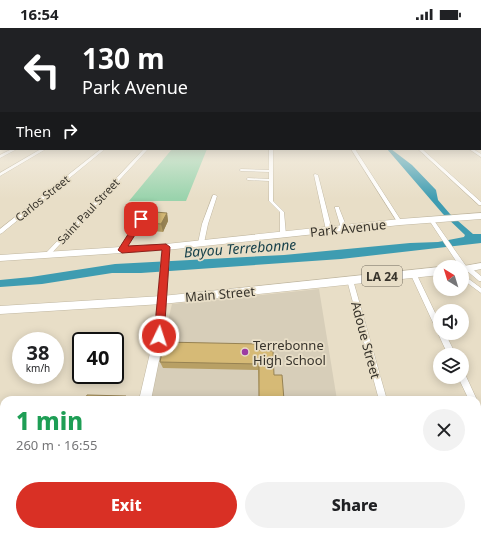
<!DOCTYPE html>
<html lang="en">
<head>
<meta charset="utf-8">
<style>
  :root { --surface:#fff; --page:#f2f2f2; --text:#202124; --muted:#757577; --accent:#d93025 }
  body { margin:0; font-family:"Noto Sans",sans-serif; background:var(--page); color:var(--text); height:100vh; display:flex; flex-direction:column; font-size:15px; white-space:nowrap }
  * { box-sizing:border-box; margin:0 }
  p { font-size:13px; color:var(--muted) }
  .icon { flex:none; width:22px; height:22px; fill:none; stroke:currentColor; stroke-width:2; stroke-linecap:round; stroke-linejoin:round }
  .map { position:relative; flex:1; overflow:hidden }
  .side { position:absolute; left:0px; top:368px; width:481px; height:140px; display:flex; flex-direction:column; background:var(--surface); border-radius:12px 12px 0 0; box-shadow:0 2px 10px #0003 }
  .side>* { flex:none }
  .banner { position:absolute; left:0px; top:0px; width:481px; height:122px; box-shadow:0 2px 10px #0003; background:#202124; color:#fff; overflow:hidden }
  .needle { width:26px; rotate:322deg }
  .tools { position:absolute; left:433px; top:232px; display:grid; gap:8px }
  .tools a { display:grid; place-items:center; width:36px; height:36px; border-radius:50%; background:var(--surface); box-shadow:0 2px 10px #0003; font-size:20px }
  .speed { position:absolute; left:12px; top:304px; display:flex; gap:8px; font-size:20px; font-weight:700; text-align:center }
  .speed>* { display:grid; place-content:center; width:52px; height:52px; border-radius:50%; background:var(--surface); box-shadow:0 2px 10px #0003; line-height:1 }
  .speed small { font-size:10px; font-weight:400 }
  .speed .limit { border:2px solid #111; border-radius:6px; background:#fff; color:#111 }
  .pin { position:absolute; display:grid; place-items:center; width:34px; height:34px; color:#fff; margin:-17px; border-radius:8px; box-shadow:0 2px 6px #0006 }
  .me { position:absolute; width:44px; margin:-22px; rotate:4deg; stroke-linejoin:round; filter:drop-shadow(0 0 3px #0008) }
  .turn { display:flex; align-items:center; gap:14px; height:84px; padding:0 16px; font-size:18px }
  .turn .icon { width:52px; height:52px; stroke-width:2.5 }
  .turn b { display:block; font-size:28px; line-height:34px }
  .then { display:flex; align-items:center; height:38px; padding:0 16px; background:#0003; gap:8px; font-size:15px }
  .round { display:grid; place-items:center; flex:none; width:42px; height:42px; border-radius:21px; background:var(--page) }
  .headline { display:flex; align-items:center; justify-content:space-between; height:68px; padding:0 16px }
  h1 { font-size:24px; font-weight:800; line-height:30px; color:#1e9e55 }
  .button { display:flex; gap:8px; margin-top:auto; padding:8px 16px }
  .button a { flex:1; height:46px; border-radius:24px; background:var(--accent); color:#fff; font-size:16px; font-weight:800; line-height:46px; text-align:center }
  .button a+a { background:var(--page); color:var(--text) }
  .status { display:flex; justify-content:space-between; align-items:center; height:28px; padding:0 20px; background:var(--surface); direction:ltr }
  .status svg { height:11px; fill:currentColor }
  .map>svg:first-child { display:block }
</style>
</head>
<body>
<div class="status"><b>16:54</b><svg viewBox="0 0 49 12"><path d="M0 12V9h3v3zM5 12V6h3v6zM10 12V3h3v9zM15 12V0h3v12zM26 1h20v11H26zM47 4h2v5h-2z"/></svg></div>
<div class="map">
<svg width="481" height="508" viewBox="0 0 481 508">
  <rect width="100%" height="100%" fill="#e8dec7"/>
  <path fill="#d7ceb9" d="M319,261L337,372H149L172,276Z
    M117,504H358V508H116Z"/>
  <path fill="#99d3ac" d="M172,121H207L186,173H129Z
    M140,504H258V508H140Z"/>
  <path fill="#3e9cb1" d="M387,121H391L412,137L436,162L438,172L450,186L473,206H481V215L341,231L141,245H112L42,256L0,259V252L31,249L115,236L284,227L410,215L438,214L464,209L465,207L443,186Z"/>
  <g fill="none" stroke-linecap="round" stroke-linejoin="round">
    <g stroke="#c0b7a1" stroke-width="1">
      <path id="street" d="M480,105H481V107H480Z
        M12,121H17L0,130V127Z
        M41,121H46L0,148V145Z
        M101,121H105L2,205L0,206V201Z
        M144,121H148L49,228H45L44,227L45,226Z
        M269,121H273V173L284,184L286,207L283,209L280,207V184L269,173V153L248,152L246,151L248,150L269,151V144L241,143L239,142L241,141L269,142Z
        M351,121H355L402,194V195H398Z
        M418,121H422L481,174V177H479Z
        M469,121H473L481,126V129Z
        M315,146L318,147L332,202L329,204L326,202L314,147Z
        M213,167H215L217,168L208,196L204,215L201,217L198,215L202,196Z
        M335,179H339V180L347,200L346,201L344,202L341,200L335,180Z
        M141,189L143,191L124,223H120L119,222L120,221L139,190Z
        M431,190L433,191L466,238L470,239L481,248V253H479L466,242H462V239H460L429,192Z
        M411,243H413L416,245L440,295V305H445L456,327H448L410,245Z
        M462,246L481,260V265L462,251Z
        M348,250H352L353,252L387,372H379L347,252Z
        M462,345L465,346L477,372H469L458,349H462Z
        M477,378L480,379L481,381V394L478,393L477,391Z
        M414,504H424L425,508H415Z"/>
    </g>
    <g stroke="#c0b7a1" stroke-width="1">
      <path id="secondary" d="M166,216L170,219L164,308L151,372H139L154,308L162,219Z
        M101,504H117L116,508H100Z"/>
    </g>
    <g stroke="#c0b7a1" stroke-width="1">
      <path id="primary" d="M481,185V191L400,197L166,222L0,233V227L166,216L400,191Z
        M481,235V241L462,245V239H458Z
        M440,239V247L162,276L0,286V278L162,268Z"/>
    </g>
    <use href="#street" fill="#fff" fill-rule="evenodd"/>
    <use href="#secondary" fill="#fff" fill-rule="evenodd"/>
    <use href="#primary" fill="#fff" fill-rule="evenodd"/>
  </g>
  <path fill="#b8a065" d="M167,185L168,193L163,204L144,202L141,194L154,187Z
    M259,322L274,347L284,372H259L258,342L163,340L160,334Z"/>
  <path fill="#968253" d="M167,185L168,193L163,204L161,196Z
    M126,368L129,372H124Z"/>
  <path fill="#d6ba76" stroke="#968253" d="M155,184L167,185L161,196L141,194L146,186L154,187Z
    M164,314L259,316V322L273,323L274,347H282L284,372H259V336L160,334Z
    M87,367L126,368L124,372H85Z"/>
  <linearGradient id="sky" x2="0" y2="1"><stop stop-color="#64aad2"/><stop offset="0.58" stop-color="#f5f0e6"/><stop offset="1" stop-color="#f5f0e6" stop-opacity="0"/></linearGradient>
  <rect width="481" height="171" fill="url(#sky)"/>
  <path fill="#d93025" stroke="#8d1f18" d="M139,189L145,191L128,218L166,216L170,219L164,308L163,311L159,312L155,311L154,308L162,222L122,225L118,222Z"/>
  <circle fill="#9c3ca3" stroke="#e8dec7" stroke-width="1.5" cx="245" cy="324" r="4"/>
  <g text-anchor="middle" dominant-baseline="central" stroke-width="3.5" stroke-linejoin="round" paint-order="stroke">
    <g font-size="11" fill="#38342c" stroke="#e8dec7">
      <text transform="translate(42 170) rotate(-39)">Carlos Street</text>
      <text transform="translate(88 183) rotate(-47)">Saint Paul Street</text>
    </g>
    <rect fill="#e8dec7" stroke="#6d675a" stroke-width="1" x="362" y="238" width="40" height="20" rx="3"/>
    <g font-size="12" font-weight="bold" fill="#38342c">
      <text x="382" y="248">LA 24</text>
    </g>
    <g font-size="13" fill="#38342c" stroke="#e8dec7">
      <text transform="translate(348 200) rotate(-6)">Park Avenue</text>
      <text transform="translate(220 266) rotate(-5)">Main Street</text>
      <text transform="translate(366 312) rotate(75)">Adoue Street</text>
    </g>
    <g font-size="13" fill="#38342c" stroke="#e8dec7" text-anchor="start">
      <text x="253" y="317">Terrebonne<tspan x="253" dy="15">High School</tspan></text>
    </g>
    <g font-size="14" font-style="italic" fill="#17414b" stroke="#e8dec7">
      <text transform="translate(240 220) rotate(-4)">Bayou Terrebonne</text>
    </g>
  </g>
</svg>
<div class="tools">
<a><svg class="needle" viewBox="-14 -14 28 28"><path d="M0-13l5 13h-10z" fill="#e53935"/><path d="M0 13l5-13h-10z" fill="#757577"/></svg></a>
<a><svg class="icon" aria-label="sound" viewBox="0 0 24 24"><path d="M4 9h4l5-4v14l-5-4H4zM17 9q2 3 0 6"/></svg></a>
<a><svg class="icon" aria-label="layers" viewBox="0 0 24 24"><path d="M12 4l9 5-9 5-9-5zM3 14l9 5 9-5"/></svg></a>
</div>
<div class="speed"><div>38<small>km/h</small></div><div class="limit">40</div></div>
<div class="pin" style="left:141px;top:191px;background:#d93025"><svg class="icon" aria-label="arrive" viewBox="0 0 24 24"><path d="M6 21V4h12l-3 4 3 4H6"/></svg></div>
<svg class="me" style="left:159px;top:308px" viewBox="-20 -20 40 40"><circle r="17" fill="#d93025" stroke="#fff" stroke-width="3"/><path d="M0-11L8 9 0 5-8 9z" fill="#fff"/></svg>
<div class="banner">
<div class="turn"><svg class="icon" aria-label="left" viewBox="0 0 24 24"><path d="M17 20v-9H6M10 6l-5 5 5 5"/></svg><div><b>130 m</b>Park Avenue</div></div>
<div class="then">Then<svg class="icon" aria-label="right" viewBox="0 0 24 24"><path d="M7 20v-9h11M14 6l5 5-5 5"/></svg></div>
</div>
<section class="side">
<div class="headline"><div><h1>1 min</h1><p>260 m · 16:55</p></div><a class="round"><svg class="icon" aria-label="close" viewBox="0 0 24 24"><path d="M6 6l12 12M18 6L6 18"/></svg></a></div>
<div class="button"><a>Exit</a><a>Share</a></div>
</section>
</div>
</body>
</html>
